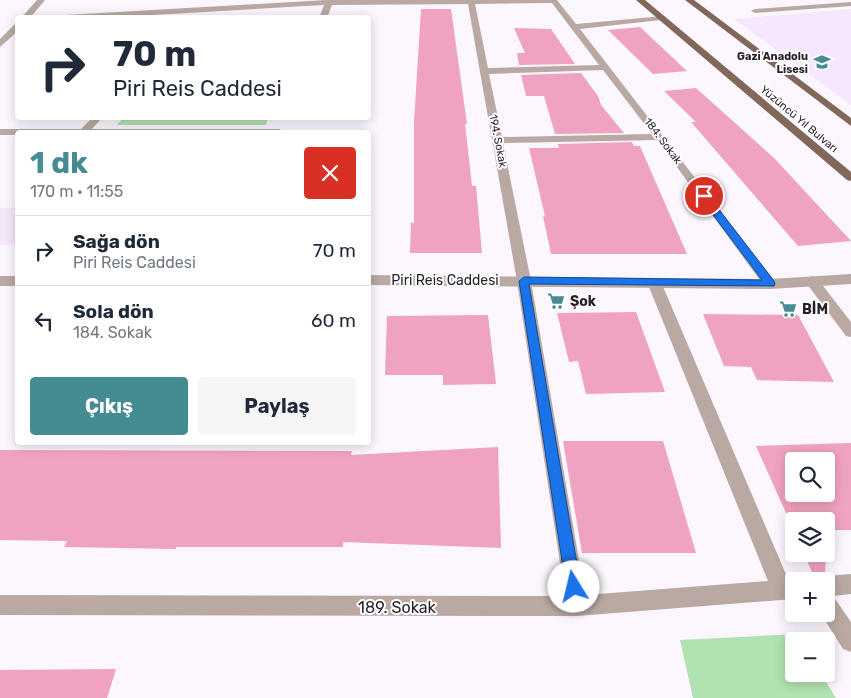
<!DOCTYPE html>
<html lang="tr">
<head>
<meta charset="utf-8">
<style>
  :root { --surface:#fff; --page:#f6f6f7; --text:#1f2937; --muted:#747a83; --line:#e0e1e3; --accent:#448b92 }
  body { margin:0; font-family:Rubik,sans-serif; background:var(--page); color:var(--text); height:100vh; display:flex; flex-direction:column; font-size:19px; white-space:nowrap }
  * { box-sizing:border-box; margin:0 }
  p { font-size:16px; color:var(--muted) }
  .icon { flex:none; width:28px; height:28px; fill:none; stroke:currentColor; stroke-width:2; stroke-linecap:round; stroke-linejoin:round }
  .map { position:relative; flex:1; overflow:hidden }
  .side { position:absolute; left:15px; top:130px; width:356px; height:315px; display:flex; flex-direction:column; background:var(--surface); border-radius:5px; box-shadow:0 2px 12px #0003 }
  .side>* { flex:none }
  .guide { position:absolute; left:15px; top:15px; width:356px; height:105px; border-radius:5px; box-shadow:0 2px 12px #0003; background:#fff; color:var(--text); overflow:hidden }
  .controls { position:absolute; left:785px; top:452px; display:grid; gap:10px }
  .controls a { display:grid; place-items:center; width:50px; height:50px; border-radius:5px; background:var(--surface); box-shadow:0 2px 12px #0003; font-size:25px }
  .pin { position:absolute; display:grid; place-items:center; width:42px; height:42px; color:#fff; margin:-21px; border:2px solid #fff; border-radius:50%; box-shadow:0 1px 5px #0007 }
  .me { position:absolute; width:55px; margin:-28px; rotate:351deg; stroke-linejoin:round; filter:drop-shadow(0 0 4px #0008) }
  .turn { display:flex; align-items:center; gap:18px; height:105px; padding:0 15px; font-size:22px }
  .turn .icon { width:65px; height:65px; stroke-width:2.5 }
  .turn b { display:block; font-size:35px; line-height:42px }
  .round { display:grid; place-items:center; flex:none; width:52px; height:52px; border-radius:5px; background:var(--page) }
  .head { display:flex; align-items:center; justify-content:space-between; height:85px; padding:0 15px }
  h1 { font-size:30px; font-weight:700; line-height:38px; color:var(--accent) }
  .primary-button { display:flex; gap:10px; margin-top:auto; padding:10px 15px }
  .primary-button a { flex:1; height:58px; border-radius:5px; background:var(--accent); color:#fff; font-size:20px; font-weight:700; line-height:58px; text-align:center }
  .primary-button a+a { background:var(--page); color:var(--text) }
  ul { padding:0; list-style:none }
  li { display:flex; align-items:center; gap:15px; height:70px; padding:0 15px; border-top:1px solid var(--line) }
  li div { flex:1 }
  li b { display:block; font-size:19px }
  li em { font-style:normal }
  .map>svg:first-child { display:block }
</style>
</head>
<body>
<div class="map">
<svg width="851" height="698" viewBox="0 0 851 698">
  <rect width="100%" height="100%" fill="#fcf7fe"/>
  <path fill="#f6e7fd" d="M851,9V105L734,19Z
    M17,207V244L0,245V208Z"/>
  <path fill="#b1e2b1" d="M123,118H268L266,125H117Z
    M796,634L801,641H794V674H821L836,698H693L680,640Z"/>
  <path fill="#f0a3c0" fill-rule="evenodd" d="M421,9H451L467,124H465L472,186H476L482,253H410L411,222L414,223V122Z
    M640,27L687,71L653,74L608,30Z
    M514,28L551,29L575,64L519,65L517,53H525Z
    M581,73L598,96L601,105L624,133L555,134L544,96H526L521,75Z
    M696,88L775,159L851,241L798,246L691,122H696L664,91Z
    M632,142L634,146H640L687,254H551L543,216H545L529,148H559L558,144Z
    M636,312L665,392L586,394L578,361L569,362L557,313Z
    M703,314L798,315L834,382L757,380L751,367L724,366Z
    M488,315L496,384L443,385V375H385L387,316Z
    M563,441H663L696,553H582Z
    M851,443V530H827L826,539V521H794V531L756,446ZM794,461H826V494H794Z
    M498,447L501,548L343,542V547H176V549L64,547L67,541L0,540V450L352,451L351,455Z
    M804,554H826L825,574L816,581Z
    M116,669L107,698H0V670Z"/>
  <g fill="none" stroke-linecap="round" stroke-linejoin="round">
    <path fill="#b9a9a2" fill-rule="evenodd" d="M326,0H557L576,24L664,16V20H661L580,29L777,284L775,287H765L657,140L503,143L531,281L585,595L768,581L647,282L649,279H659L661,282L788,579L800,581H794V599L577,616L0,615V595L565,596L517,281L468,4L332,5L327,18H319L324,5L101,18H45L49,16ZM552,3L599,65L488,68L475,4ZM603,70L652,134L502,137L489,74Z
      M851,2V6L755,13L751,11L755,9Z
      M92,118H102L92,129H279L284,132H18V135H0V129H81Z
      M812,276L817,278L851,322V337L846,336L807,284L805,281L807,278Z
      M851,574V594L833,596L851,622V652L843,649L821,614H826V581H818L826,576Z"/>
    <path fill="#b9a9a2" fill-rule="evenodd" d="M37,0H45L30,18H21Z
      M15,24H18V31L0,47V39Z
      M851,274V284L770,289L369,285V275L770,279Z
      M0,276H18V286H0Z"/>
    <path fill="#82675b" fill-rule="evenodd" d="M636,0H645L851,172V181L847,180Z
      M685,0H694L851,118V126Z"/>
  </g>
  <path fill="#1a73e8" stroke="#114b97" d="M704,193L707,194L774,281L775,284L774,286L529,284L581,587L579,592L574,595L568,592L566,587L519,281L524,277L762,280L699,196Z"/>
  <defs>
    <g id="school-bare" transform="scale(1.35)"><path d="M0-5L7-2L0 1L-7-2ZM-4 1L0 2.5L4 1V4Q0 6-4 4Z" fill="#448b92" stroke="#fff" stroke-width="2.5" paint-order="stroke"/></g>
    <g id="supermarket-bare" transform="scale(1.35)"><path d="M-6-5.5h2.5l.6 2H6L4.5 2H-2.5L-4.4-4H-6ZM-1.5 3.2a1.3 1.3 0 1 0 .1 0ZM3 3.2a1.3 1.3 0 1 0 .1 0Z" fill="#448b92" stroke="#fff" stroke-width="2.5" paint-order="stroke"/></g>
  </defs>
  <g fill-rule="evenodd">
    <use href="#school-bare" x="822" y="62"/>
    <use href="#supermarket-bare" x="556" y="301"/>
    <use href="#supermarket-bare" x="788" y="309"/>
  </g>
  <g text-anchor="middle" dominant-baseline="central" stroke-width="4" stroke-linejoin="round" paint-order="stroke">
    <g font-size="11" font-weight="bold" fill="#271f2a" stroke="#fff" text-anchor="end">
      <text x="808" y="56">Gazi Anadolu<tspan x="808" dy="13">Lisesi</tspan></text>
    </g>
    <g font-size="11" fill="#271f2a" stroke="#fff">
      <text transform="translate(799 119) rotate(40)">Yüzüncü Yıl Bulvarı</text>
      <text transform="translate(498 141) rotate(79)">194. Sokak</text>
      <text transform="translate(663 141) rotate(53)">184. Sokak</text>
    </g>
    <g font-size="14" fill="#271f2a" stroke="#fff">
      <text x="445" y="280">Piri Reis Caddesi</text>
    </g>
    <g font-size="14" font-weight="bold" fill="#271f2a" stroke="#fff" text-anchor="start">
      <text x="570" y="301">Şok</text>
      <text x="802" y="309">BİM</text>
    </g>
    <g font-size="16" fill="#271f2a" stroke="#fff">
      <text x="397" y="607">189. Sokak</text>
    </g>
  </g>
</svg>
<div class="controls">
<a><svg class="icon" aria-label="search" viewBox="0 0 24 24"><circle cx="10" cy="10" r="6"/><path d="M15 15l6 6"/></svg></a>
<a><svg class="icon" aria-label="layers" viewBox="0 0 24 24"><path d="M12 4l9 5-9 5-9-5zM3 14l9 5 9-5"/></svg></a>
<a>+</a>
<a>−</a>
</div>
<div class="pin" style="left:704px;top:196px;background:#d93025"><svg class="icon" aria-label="arrive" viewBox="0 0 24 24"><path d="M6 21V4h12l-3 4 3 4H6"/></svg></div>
<svg class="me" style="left:574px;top:587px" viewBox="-20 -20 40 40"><circle r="19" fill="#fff"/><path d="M0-13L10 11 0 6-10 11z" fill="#1a73e8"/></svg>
<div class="guide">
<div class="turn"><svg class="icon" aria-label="right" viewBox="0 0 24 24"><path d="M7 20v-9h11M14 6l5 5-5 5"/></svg><div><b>70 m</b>Piri Reis Caddesi</div></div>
</div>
<section class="side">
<div class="head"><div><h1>1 dk</h1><p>170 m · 11:55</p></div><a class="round" style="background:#d93025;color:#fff"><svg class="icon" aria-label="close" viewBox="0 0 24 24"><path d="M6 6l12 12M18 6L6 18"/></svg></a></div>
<ul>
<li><svg class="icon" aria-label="right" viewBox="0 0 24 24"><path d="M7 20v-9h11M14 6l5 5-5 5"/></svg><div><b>Sağa dön</b><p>Piri Reis Caddesi</p></div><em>70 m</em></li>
<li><svg class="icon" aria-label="left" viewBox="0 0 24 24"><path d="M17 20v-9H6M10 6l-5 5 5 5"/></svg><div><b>Sola dön</b><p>184. Sokak</p></div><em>60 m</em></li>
</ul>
<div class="primary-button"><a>Çıkış</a><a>Paylaş</a></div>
</section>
</div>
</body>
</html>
